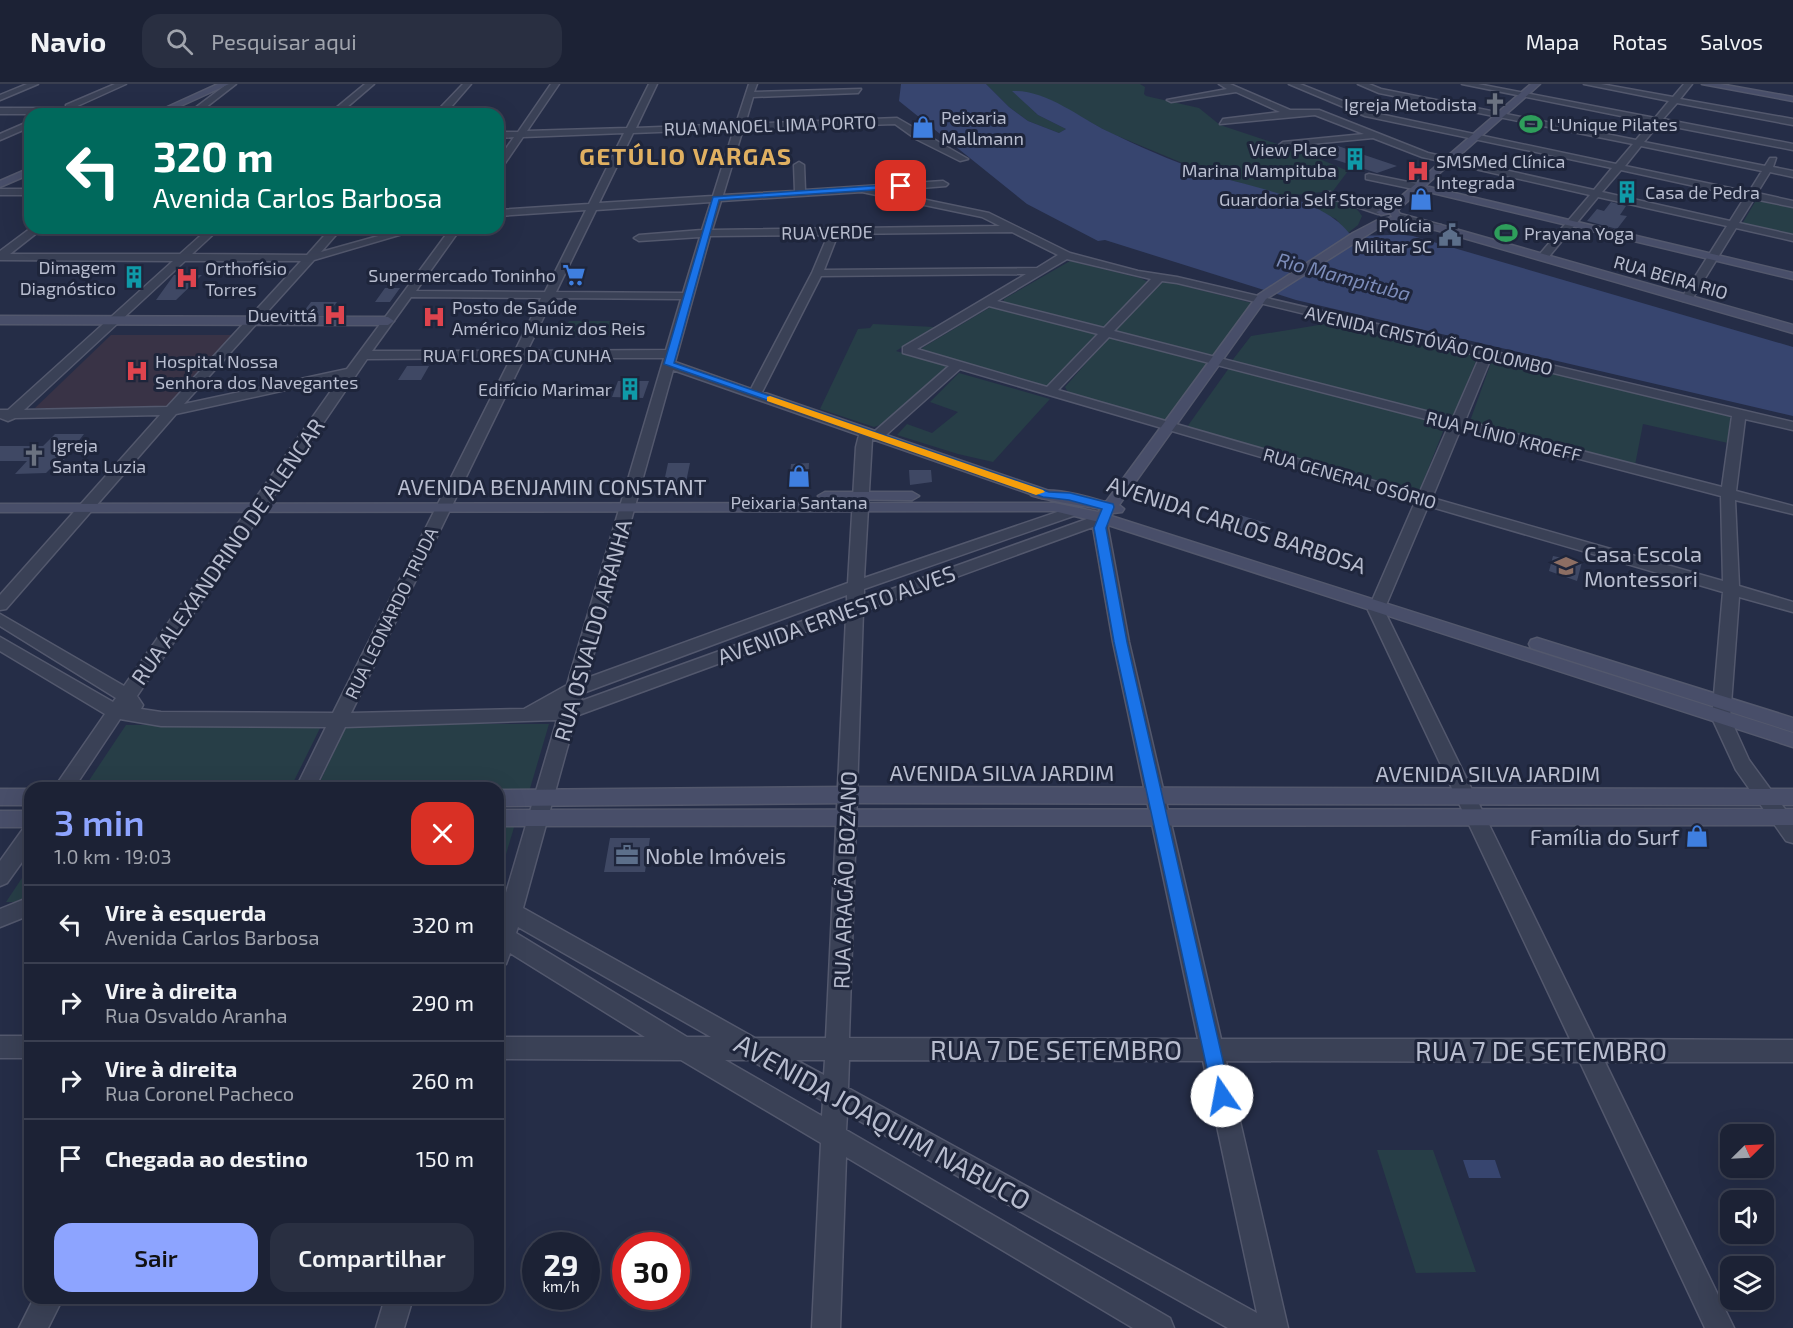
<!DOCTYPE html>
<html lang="pt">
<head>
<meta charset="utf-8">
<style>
  :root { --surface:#1c2235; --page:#292f41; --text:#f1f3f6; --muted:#a0a4ad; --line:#3a3f50; --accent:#8da4ff }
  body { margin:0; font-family:"Exo 2",sans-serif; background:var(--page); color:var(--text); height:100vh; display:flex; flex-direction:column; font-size:22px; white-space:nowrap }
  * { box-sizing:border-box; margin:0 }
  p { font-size:20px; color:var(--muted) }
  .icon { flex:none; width:33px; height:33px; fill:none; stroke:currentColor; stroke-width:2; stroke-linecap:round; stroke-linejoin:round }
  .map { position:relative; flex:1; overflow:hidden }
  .details { position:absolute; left:24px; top:698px; width:480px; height:522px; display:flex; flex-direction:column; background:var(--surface); border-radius:18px; box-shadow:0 6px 24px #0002,0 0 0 2px var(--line) }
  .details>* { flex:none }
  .top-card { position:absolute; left:24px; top:24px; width:480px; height:126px; border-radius:18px; box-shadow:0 6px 24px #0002,0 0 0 2px var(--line); background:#00695c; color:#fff; overflow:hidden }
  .needle { width:39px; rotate:66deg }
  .controls { position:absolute; left:1720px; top:1040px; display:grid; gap:12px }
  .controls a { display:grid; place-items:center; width:54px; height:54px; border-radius:12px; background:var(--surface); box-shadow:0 6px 24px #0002,0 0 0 2px var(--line); font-size:30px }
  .speed { position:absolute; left:522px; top:1148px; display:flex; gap:12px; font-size:30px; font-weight:700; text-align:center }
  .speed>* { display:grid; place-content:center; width:78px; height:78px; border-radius:50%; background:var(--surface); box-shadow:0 6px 24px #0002,0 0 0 2px var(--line); line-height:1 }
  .speed small { font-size:15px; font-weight:400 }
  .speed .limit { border:9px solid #d22; background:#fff; color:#111 }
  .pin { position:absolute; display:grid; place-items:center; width:51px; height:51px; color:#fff; margin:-26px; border-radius:12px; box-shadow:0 3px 9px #0006 }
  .me { position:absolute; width:66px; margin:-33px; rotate:348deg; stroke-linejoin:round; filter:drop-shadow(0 0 4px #0008) }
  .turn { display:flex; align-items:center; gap:21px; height:126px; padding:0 30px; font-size:27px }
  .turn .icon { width:78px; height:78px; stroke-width:2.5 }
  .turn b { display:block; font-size:42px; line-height:51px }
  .round { display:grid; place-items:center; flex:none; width:63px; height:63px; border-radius:18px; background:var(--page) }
  .head { display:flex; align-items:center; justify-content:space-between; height:102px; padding:0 30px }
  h1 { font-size:36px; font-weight:600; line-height:45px; color:var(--accent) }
  .action { display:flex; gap:12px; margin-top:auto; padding:12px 30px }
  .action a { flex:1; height:69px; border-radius:18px; background:var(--accent); color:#111; font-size:24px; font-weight:600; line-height:69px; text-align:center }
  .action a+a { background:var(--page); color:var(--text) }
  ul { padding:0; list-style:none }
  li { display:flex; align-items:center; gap:18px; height:78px; padding:0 30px; border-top:2px solid var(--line) }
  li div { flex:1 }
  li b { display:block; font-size:22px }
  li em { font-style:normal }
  header { display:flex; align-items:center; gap:36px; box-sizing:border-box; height:84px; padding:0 30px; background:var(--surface); border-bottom:2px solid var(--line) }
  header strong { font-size:28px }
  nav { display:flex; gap:33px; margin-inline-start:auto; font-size:21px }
  .search { width:420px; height:54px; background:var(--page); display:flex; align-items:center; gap:15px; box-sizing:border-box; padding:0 21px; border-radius:18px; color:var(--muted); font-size:22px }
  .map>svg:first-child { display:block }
</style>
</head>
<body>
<header>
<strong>Navio</strong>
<div class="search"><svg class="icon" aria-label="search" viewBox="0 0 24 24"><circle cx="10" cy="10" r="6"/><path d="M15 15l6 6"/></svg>Pesquisar aqui</div>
<nav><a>Mapa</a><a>Rotas</a><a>Salvos</a></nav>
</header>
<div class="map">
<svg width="1793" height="1244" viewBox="0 0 1793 1244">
  <rect width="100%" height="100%" fill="#252d47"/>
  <path fill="#393346" d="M111,251H232L168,324H35Z"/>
  <path fill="#273e47" d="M986,0H1140L1145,3L1144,10L1146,12L1199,24L1220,41L1308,70L1348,87L1333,107L1284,112L1204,88L1108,48L1050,16L1013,7L1038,31L1066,45L1059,49L1028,37L1009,23Z
    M1758,113L1793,121V151L1742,140Z
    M1331,117C1344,117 1356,121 1362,132L1358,141L1348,149L1336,135L1307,121Z
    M1070,177L1140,194L1148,198L1104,245L1003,219L1004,215Z
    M1164,197L1256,220L1212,274L1114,248Z
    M997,223L1099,250L1047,303L923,268L922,264L989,224Z
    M569,237H616L610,252H561Z
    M1337,238L1478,272L1452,335L1231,278L1251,252Z
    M873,240L934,243L896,267L947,282L950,286L883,340L874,343L820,325L858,245L870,244Z
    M1110,252L1210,278L1166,337L1069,310L1065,303Z
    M1492,276L1731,330L1728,359L1643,340L1635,381L1469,340Z
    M1229,284L1446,340L1419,408L1187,343Z
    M959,289L1050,315L993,378L958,370L897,351L907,340L932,349L958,328L930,318Z
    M322,640L291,703L84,704L126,641Z
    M347,640H549L529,708H498V704H317Z
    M498,740H515L498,797Z
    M30,782V818H6Z
    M1377,1066H1433L1476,1188L1416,1189Z"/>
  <path fill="#37456f" d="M901,0H986L1009,23L1028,37L1059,49L1066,45L1038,31L1012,7C1045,5 1079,33 1107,47C1138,62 1172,77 1204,88C1246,103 1322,113 1349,149C1370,155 1391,148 1413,152L1793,263V332L1296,216L1105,156L1098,157L1027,120L899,17Z
    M1463,1076H1495L1501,1094H1469Z"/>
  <path fill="#3f4864" d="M1335,61L1397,82L1377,89L1314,69Z
    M1611,118L1626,122L1620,131L1627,132L1617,145L1587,137L1597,125L1604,127Z
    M174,191H202L176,216H156Z
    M385,204H400L390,218H375Z
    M311,218H337L327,231H301Z
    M407,282H429L421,296H398Z
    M618,297H649L643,314L612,313Z
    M55,350H84L64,376H59L46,389L15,390L27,377H0V362H43Z
    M668,379H690L686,398H664Z
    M809,379L808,401H789L791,380Z
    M909,386H931L932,398L910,401Z
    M1240,431L1266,439L1257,454L1239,448L1241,444L1233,442Z
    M1553,472L1582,478L1577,497L1549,487Z
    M610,754H650L645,788H604Z"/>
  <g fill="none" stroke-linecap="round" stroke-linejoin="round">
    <g stroke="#53586d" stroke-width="3">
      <path id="street" d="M27,0H38L0,16V11Z
        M115,0H126L73,24H195L227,0H236L205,24H336L365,0H374L346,24H440L463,0H471L445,30H0V24H66V21Z
        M551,0H559L527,47L627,44L649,0H657L636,44L736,40L749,0H757L754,8L861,5L858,9L753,13L745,40L897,34L968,75L960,77L916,55L895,40L743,45L723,111L795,107L794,81L799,78L804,81L805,106L943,97L948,100L946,102L883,107L989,129L1070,169L1138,187L1177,193L1793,338V346L1745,335L1736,407L1793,422V430L1735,416L1739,502L1793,518V528L1739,513L1730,634L1749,676L1793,736V759L1786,757L1736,686L1712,634L1723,508L1428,422L1384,526L1594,955L1793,956V978H1605L1734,1244H1705L1580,978L1226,977L1288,1244H1228L847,1030L846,1046L1170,1234L1174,1244H1133L846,1073L840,1244H812L821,1059L681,976L498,975V953H645L510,869L506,880L498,883V819H503L557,636L345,643L315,704H296L326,643L161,642L120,635L74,704H54L105,630L0,567V553L113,618L116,614L0,542V530L124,602L340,294L176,330L6,525L0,526V511L160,331L15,334L8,337L0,334V326H8L173,177L0,176V167L31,144H43L10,170H180L209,144H220L192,170L307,171L331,144H342L321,168L407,144H423L314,176L184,320L347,285L451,144H461L416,207L545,208L586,126L498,132V126L589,120L624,49L523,53L501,85L498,86V76L514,53L498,54V48H518ZM734,45L713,112L599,119L633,49ZM862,108L982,133L1000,142L712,146L721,117ZM711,118L702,146L639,151L634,154L639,157L700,153L683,209L556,208L596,126ZM1012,148L1058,171L1037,184L824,186L838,150ZM828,151L812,189L751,305L675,278L710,152ZM1067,175L1151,195L1104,244L997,217ZM185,177H301L167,323L24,326ZM1026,190L903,263V269L949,282L875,347L762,308L821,192ZM1162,197L1177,199L1480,272L1453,334L1114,247ZM411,213L541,214L515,267H372ZM553,214L681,215L666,266L527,267ZM989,222L1098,250L1047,303L917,265ZM1109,253L1449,341L1419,410L1058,306ZM511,274L333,629L161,628L141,625L143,621L137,612L367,275ZM524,274H664L567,601L524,625L351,629ZM1491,274L1732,332L1722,403L1465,337ZM960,285L1415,418L1368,526L1570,955H1221L1129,558L1108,444L1110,434L1108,431H1098L864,515V505L1079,430L1081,427L1079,424H1069L864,494L872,355L1042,414H1052L1054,411L1052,408L886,351ZM673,286L859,351L856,363L848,499L587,594ZM1461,344L1721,412L1723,497L1432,414ZM1093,443L1113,558L1198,955L849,954L863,527ZM847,511V521L581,617L583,609ZM846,533L826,954H755L523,824L576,632ZM518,843L711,953H687L516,849ZM725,976H750L823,1017L822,1032ZM796,976H825L824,991L798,977ZM849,976L1203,977L1257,1229L848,1004Z
        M1219,0H1230L1290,26H1319L1428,69L1594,106L1612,84L1365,32L1289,0H1300L1370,28L1616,80L1633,60L1379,9L1358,0H1369L1381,5L1636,56L1651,38L1462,0H1478L1655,34L1669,17L1584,0H1601L1673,13L1684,0H1692L1680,15L1793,35V41L1677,19L1663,35L1793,60V66L1659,40L1644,58L1765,82L1770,74H1776L1773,83L1793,87V93L1770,88L1757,109L1793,117V123L1754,115L1739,139L1793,151V157L1736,144L1691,217H1683L1681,215L1727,142L1598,113L1547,175H1539V171L1590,111L1422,73L1373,54L1280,63L1279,61L1283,58L1364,50L1315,31L1220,40L1223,35L1280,28L1236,8L1171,18L1167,16L1227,5ZM1641,62L1762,87L1749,108L1625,82ZM1621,86L1745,113L1730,137L1602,108Z
        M30,37V43L0,56V50Z
        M1369,90L1418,100L1423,103L1418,106L1366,95V91Z
        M0,105H30V111H0Z
        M1324,108H1330L1387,128L1378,130L1324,112Z
        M1397,129L1441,141L1442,143L1437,146L1393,134V130Z
        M30,743V767L7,799L0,802V777L23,745Z
        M30,813V831L0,843V825Z
        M0,952H30V974H0Z
        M34,1214H63L48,1244H19Z
        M385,1214H413L404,1244H376Z"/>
    </g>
    <g stroke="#53586d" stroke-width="3">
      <path id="secondary" d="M218,0H229L163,30H152Z
        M1531,0H1540L1425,102L1793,189V195L1420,106L1398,126L1402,136L1441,141L1793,241V249L1436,146L1383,141L1266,215L1119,421L1124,425L1122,428L1113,429L1111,432L1793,649V663L1099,438L1054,427L0,428V420L1054,419L1098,428L1101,425C1089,423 1034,414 1031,411C1042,399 1090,414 1106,418L1258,211L1353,149L1376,137L1392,133L1390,129L1381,131L1376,128L1389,123Z
        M1702,0H1720L1793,13V17Z
        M30,84V90L0,103V97Z
        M0,232L388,233L394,237L388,241L0,240Z
        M825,408H912L919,412L912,416L820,415L818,412Z
        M1537,554L1793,634V648L1531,564L1529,560L1531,556Z
        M848,703L1793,705V721L848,719L498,722V706Z
        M0,705H30V721H0Z
        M1793,725V741L498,742V726Z
        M0,727H30V743H0Z"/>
    </g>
    <use href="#street" fill="#3a4156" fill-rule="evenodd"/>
    <use href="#secondary" fill="#484e69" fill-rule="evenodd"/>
  </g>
  <path fill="#1a73e8" stroke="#114b97" stroke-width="1.5" d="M901,100L903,104L719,116L674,279L1049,408L1070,409L1113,420L1114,423L1106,444L1127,558L1231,1012L1229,1018L1222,1021L1216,1018L1213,1012L1114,558L1094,444L1102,425L1069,416L1043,413L664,280L713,113Z"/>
  <path fill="#f59e0b" d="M770,312L1043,406L1045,408L1036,411L767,317V313Z"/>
  <defs>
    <g id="church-bare" transform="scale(1.8)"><path d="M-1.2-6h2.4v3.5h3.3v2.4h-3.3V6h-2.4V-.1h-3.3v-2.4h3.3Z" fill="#6b7280" stroke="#1e253b" stroke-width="2.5" paint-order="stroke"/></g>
    <g id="stadium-bare" transform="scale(1.8)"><path d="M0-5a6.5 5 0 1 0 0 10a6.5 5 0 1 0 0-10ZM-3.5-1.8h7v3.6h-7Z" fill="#2e9e5b" stroke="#1e253b" stroke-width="2.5" paint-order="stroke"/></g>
    <g id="shop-bare" transform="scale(1.8)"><path d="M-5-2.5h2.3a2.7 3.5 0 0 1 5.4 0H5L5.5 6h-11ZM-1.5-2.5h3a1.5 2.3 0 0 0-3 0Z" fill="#3f7fe0" stroke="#1e253b" stroke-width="2.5" paint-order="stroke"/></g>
    <g id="building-bare" transform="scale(1.8)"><path d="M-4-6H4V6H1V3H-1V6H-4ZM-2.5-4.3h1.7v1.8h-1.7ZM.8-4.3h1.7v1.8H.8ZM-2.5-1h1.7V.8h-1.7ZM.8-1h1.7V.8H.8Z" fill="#0f9aa8" stroke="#1e253b" stroke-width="2.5" paint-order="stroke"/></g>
    <g id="hospital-bare" transform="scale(1.8)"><path d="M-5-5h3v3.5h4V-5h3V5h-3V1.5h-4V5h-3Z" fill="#e0444e" stroke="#1e253b" stroke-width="2.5" paint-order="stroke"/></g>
    <g id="civic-bare" transform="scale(1.8)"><path d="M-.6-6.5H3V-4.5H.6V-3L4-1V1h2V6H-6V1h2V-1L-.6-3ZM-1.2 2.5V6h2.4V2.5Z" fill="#5c6f8a" stroke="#1e253b" stroke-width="2.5" paint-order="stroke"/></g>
    <g id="supermarket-bare" transform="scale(1.8)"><path d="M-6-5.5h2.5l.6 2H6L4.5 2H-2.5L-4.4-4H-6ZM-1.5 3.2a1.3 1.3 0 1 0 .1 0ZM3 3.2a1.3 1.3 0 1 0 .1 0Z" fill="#3f7fe0" stroke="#1e253b" stroke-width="2.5" paint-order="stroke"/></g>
    <g id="school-bare" transform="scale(1.8)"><path d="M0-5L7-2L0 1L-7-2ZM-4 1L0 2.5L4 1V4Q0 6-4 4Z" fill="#8d6e63" stroke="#1e253b" stroke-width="2.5" paint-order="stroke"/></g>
    <g id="office-bare" transform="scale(1.8)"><path d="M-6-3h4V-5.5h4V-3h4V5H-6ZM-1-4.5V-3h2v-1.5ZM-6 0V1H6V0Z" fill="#5c6f8a" stroke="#1e253b" stroke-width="2.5" paint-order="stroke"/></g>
  </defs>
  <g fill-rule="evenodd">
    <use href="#church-bare" x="1495" y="20"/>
    <use href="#stadium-bare" x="1531" y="40"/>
    <use href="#shop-bare" x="923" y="43"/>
    <use href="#building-bare" x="1355" y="75"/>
    <use href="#hospital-bare" x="1418" y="87"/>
    <use href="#building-bare" x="1627" y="108"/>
    <use href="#shop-bare" x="1421" y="115"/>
    <use href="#stadium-bare" x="1506" y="149"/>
    <use href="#civic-bare" x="1450" y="151"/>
    <use href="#supermarket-bare" x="574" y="191"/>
    <use href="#building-bare" x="134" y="193"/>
    <use href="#hospital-bare" x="187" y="194"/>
    <use href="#hospital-bare" x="335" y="231"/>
    <use href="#hospital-bare" x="434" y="233"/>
    <use href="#hospital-bare" x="137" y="287"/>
    <use href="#building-bare" x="630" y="305"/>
    <use href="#church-bare" x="34" y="371"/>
    <use href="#shop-bare" x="799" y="392"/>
    <use href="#school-bare" x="1566" y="482"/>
    <use href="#shop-bare" x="1697" y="752"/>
    <use href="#office-bare" x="627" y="771"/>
  </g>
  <g text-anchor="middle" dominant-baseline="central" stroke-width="6" stroke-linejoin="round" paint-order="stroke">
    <g font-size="18" fill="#b8bdcf" stroke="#1e253b" text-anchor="start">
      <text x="1477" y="20" text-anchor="end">Igreja Metodista</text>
      <text x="941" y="33">Peixaria<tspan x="941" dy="21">Mallmann</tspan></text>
      <text x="1549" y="40">L'Unique Pilates</text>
      <text x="1337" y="65" text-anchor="end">View Place<tspan x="1337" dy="21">Marina Mampituba</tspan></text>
      <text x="1436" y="77">SMSMed Clínica<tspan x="1436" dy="21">Integrada</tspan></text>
      <text x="1645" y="108">Casa de Pedra</text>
      <text x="1403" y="115" text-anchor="end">Guardoria Self Storage</text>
      <text x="1432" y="141" text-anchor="end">Polícia<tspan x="1432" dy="21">Militar SC</tspan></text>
      <text x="1524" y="149">Prayana Yoga</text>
      <text x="116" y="183" text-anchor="end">Dimagem<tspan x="116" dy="21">Diagnóstico</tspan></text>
      <text x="205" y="184">Orthofísio<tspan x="205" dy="21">Torres</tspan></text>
      <text x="556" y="191" text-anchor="end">Supermercado Toninho</text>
      <text x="452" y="223">Posto de Saúde<tspan x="452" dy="21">Américo Muniz dos Reis</tspan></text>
      <text x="317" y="231" text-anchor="end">Duevittá</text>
      <text x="155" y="277">Hospital Nossa<tspan x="155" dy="21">Senhora dos Navegantes</tspan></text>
      <text x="612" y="305" text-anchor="end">Edifício Marimar</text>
      <text x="52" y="361">Igreja<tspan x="52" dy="21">Santa Luzia</tspan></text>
      <text x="799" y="418" text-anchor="middle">Peixaria Santana</text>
    </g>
    <g font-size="18" fill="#b8bdcf" stroke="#1e253b">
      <text transform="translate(770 41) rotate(-2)">RUA MANOEL LIMA PORTO</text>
      <text transform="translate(827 148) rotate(-1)">RUA VERDE</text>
      <text transform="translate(1671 193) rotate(16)">RUA BEIRA RIO</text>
      <text transform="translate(1429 256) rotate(13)">AVENIDA CRISTÓVÃO COLOMBO</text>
      <text x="517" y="271">RUA FLORES DA CUNHA</text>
      <text transform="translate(1504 352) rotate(14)">RUA PLÍNIO KROEFF</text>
      <text transform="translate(1350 394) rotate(16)">RUA GENERAL OSÓRIO</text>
      <text transform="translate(391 529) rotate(-64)">RUA LEONARDO TRUDA</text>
    </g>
    <g font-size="20" font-style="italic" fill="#7c8cb9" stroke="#1e253b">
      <text transform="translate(1344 192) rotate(15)">Rio Mampituba</text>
    </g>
    <g font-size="22" fill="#b8bdcf" stroke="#1e253b">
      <text x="552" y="402">AVENIDA BENJAMIN CONSTANT</text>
      <text transform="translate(1237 440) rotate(18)">AVENIDA CARLOS BARBOSA</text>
      <text transform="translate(227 467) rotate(-55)">RUA ALEXANDRINO DE ALENCAR</text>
      <text transform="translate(836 530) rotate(-20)">AVENIDA ERNESTO ALVES</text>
      <text transform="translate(592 546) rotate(-74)">RUA OSVALDO ARANHA</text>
      <text x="1002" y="688">AVENIDA SILVA JARDIM</text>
      <text x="1488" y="689">AVENIDA SILVA JARDIM</text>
      <text transform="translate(844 796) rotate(-88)">RUA ARAGÃO BOZANO</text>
    </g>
    <g font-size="22" fill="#b8bdcf" stroke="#1e253b" text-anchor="start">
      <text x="1584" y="469">Casa Escola<tspan x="1584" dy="25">Montessori</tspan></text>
      <text x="1679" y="752" text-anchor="end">Família do Surf</text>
      <text x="645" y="771">Noble Imóveis</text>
    </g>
    <g font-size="24" font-weight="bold" letter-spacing="1.5" fill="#e0b061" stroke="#1e253b">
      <text x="686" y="71">GETÚLIO VARGAS</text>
    </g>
    <g font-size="27" fill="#b8bdcf" stroke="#1e253b">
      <text x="1056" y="965">RUA 7 DE SETEMBRO</text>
      <text x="1541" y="966">RUA 7 DE SETEMBRO</text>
      <text transform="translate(883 1037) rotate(29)">AVENIDA JOAQUIM NABUCO</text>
    </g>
  </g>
</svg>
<div class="controls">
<a><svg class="needle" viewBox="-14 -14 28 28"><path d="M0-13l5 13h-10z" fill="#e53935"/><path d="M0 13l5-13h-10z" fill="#a0a4ad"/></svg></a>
<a><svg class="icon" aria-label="sound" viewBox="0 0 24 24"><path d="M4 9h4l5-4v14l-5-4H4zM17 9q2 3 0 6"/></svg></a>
<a><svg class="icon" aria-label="layers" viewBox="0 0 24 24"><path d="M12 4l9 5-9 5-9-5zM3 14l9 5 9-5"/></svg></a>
</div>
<div class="speed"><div>29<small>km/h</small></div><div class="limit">30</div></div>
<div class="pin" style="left:901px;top:102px;background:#d93025"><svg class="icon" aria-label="arrive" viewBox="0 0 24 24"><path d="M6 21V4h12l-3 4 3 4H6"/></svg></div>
<svg class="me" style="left:1222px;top:1012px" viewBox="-20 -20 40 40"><circle r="19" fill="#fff"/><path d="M0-13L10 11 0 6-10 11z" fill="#1a73e8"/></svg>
<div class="top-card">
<div class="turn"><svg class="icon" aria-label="left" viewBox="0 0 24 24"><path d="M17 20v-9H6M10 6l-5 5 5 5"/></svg><div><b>320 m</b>Avenida Carlos Barbosa</div></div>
</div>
<section class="details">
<div class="head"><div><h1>3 min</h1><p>1.0 km · 19:03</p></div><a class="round" style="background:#d93025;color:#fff"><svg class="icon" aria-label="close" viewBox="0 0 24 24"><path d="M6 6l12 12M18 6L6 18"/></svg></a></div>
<ul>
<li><svg class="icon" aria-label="left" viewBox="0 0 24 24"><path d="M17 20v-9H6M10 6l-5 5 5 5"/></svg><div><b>Vire à esquerda</b><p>Avenida Carlos Barbosa</p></div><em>320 m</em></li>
<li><svg class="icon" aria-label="right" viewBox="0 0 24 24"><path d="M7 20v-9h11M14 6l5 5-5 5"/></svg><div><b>Vire à direita</b><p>Rua Osvaldo Aranha</p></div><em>290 m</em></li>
<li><svg class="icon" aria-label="right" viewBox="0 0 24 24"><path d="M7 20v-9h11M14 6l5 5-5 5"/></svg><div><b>Vire à direita</b><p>Rua Coronel Pacheco</p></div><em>260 m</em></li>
<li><svg class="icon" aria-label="arrive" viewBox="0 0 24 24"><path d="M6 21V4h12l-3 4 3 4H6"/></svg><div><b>Chegada ao destino</b></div><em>150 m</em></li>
</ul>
<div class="action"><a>Sair</a><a>Compartilhar</a></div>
</section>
</div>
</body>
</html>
